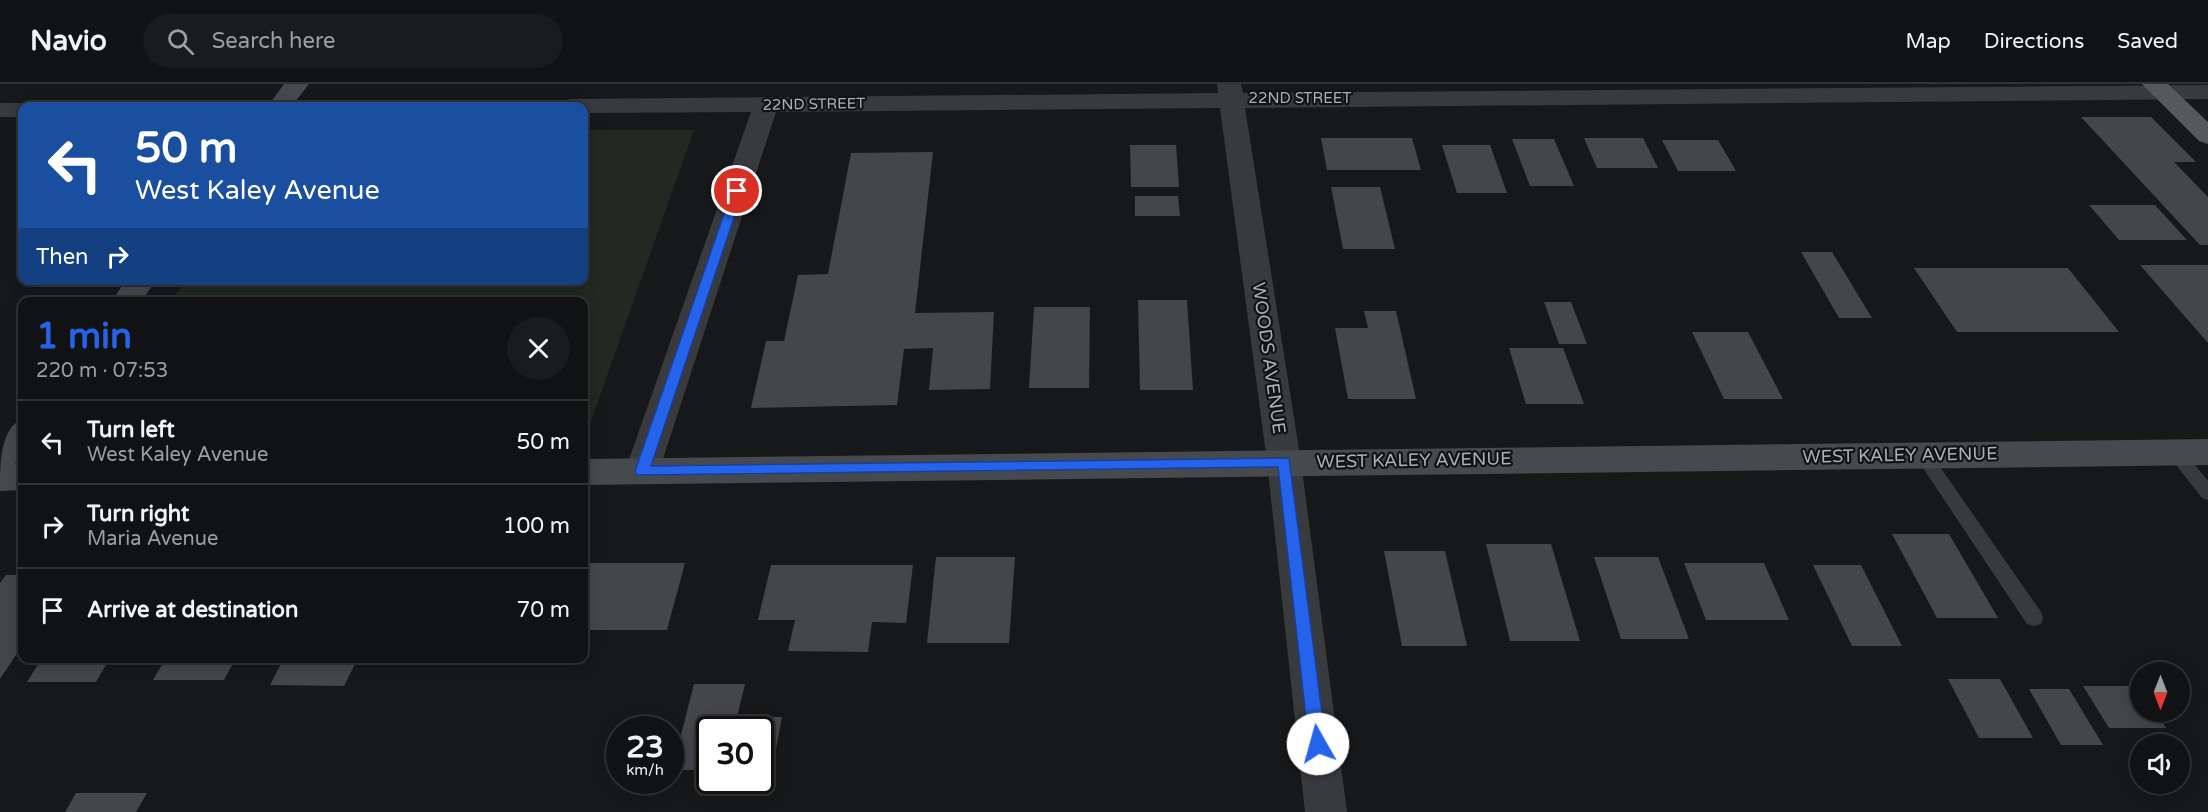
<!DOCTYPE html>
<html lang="en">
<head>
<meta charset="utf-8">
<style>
  :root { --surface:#111213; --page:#1a1b1c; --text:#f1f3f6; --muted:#9c9ea0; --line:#303233; --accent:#2563eb }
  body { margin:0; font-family:"Varela Round",sans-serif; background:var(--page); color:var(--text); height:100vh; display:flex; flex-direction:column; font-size:22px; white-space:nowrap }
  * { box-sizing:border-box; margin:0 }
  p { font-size:20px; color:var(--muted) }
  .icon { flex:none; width:33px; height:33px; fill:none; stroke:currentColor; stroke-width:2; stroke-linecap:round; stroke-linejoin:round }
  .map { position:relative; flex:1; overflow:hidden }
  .details { position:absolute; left:18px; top:213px; width:570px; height:366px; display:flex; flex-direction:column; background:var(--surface); border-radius:12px; box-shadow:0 3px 15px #0003,0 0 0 2px var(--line) }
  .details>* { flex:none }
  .top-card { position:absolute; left:18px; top:18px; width:570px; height:183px; border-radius:12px; box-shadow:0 3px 15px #0003,0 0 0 2px var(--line); background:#1a4fa0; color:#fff; overflow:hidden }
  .needle { width:39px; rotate:180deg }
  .controls { position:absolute; left:2130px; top:578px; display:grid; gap:12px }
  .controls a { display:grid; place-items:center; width:60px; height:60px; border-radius:50%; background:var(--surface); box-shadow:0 3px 15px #0003,0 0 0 2px var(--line); font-size:30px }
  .speed { position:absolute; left:606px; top:632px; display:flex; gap:12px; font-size:30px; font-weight:700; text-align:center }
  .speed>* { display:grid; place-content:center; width:78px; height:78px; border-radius:50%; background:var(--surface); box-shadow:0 3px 15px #0003,0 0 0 2px var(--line); line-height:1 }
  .speed small { font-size:15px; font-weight:400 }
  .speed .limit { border:3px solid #111; border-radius:9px; background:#fff; color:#111 }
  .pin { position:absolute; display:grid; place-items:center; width:51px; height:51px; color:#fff; margin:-26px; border:3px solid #fff; border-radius:50%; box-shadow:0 2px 6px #0007 }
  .me { position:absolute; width:66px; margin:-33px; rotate:353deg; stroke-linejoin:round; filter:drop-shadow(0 0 4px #0008) }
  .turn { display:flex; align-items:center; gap:21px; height:126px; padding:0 18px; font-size:27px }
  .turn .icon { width:78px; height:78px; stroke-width:2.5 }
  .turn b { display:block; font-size:42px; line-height:51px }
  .then { display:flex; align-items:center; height:57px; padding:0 18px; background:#0003; gap:12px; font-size:22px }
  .round { display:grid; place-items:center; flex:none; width:63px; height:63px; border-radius:32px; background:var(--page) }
  .headline { display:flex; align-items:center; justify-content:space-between; height:102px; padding:0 18px }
  h1 { font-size:36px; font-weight:700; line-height:45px; color:var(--accent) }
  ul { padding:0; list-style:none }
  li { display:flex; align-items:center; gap:18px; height:84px; padding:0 18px; border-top:2px solid var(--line) }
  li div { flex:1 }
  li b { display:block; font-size:22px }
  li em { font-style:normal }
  header { display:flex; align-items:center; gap:36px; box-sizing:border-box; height:84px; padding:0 30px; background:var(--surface); border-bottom:2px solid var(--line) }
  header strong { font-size:28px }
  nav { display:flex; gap:33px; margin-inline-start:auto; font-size:21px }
  .search { width:420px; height:54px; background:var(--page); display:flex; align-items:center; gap:15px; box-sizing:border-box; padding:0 21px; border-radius:33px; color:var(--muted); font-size:22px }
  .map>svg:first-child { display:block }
</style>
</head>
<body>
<header>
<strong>Navio</strong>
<div class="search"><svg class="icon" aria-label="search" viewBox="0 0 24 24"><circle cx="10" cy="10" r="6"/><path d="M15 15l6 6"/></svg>Search here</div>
<nav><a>Map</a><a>Directions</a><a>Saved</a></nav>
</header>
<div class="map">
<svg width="2208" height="728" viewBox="0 0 2208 728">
  <rect width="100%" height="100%" fill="#171819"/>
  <path fill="#212921" d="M584,46H694L589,343H584V218L171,217L186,197L584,196Z"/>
  <path fill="#444649" d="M2081,33H2151L2196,78H2174L2208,113V161H2200Z
    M1321,54H1412L1421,86H1327Z
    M1584,54H1643L1658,84H1597Z
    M1512,55H1554L1574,102H1530Z
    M1662,56H1718L1736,87H1678Z
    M1130,61H1176L1179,103H1131Z
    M1442,61H1490L1507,109H1457Z
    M933,68L915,229L994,228L990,305L929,306L933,264L904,265L897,321L751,324L766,257H784L798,191L828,190L851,69Z
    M1331,103H1380L1395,165H1343Z
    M1135,112H1178L1180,132H1135Z
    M2089,121H2155L2187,156H2119Z
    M1801,168H1832L1872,234H1839Z
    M2140,181H2208V259Z
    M1914,184H2068L2119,248H1957Z
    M1138,216H1187L1193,306H1140Z
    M1544,218H1571L1587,260H1559Z
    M1034,223H1090L1089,304H1029Z
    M1364,227H1396L1416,315H1348L1335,244H1368Z
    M1692,248H1748L1783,315H1724Z
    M1509,264H1563L1584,320H1526Z
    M1892,450H1949L1998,534H1937Z
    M1486,460H1551L1580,557H1510Z
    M1384,467H1445L1467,562H1402Z
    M936,473H1015L1009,559H927Z
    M1594,473H1658L1689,555H1621Z
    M584,479H685L667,546H584Z
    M1684,479H1764L1789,536H1706Z
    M771,481H913L906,539L872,538L868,568L788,567L795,536H758Z
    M1813,481H1861L1902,562H1852Z
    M6,491H22V562L0,595V499Z
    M42,574H110L96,598H27Z
    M166,574H236L224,596H153Z
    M284,574H358L344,602L270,601Z
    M1948,595H2000L2033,654H1979Z
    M694,600H745L737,633H782L772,686H760V645H710V686H672Z
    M2083,602H2139L2140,627H2156L2166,644H2109Z
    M2029,605H2069L2103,661H2061Z
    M76,709H147L136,728H65Z"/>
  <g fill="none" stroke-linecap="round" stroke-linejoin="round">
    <path fill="#383a3e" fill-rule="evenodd" d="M2175,362L2181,364L2208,397V416L2202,414L2169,372L2167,368L2169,364Z
      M1923,365L1929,367L2041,528L2043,534L2041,540L2034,542L2027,540L1917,375L1915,371L1917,367Z"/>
    <path fill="#383a3e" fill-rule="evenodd" d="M1217,0H1241L1243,9L2208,1V15L1245,24L1301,378L1347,728H1305L1267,378L1220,24L776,28L659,387L654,396L642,400L630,396L625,387L751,28L584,29V22H560L563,17L572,15L1218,9Z
      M0,19H22L32,22H22V33H0Z"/>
    <path fill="#46494e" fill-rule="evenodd" d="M284,0H309L292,22H268Z
      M126,196H156L141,218H111Z
      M22,335V370L15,380H22V406L0,407C0,380 0,345 22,335Z
      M2208,355V381L584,401V375Z"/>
    <path fill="#55585d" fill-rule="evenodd" d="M2142,0H2168L2208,38V60L2199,57Z"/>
  </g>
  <path fill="#2563eb" stroke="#184099" stroke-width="1.5" d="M733,104L743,107L651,382L1289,374L1326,660L1324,665L1318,668L1312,665L1309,660L1278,383L637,391L635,387Z"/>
  <g text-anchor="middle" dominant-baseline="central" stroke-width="4.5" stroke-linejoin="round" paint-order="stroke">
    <g font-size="15" fill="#aab1b9" stroke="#121314">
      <text x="1300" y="14">22ND STREET</text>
      <text transform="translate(814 20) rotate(-1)">22ND STREET</text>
    </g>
    <g font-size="18" fill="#aab1b9" stroke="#121314">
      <text transform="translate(1269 274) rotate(82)">WOODS AVENUE</text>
      <text transform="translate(1900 371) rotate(-1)">WEST KALEY AVENUE</text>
      <text transform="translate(1414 376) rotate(-1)">WEST KALEY AVENUE</text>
    </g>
  </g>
</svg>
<div class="controls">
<a><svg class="needle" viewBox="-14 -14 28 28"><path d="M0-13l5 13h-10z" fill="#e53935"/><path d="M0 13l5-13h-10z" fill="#9c9ea0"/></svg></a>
<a><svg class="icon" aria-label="sound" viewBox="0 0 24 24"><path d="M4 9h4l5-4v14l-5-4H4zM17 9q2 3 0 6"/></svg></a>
</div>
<div class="speed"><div>23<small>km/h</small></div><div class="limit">30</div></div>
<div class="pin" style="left:737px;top:107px;background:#d93025"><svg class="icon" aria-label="arrive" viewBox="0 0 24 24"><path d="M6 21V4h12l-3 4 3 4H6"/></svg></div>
<svg class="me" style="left:1318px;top:660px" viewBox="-20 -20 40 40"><circle r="19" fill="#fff"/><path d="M0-13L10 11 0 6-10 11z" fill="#2563eb"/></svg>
<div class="top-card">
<div class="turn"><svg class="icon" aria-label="left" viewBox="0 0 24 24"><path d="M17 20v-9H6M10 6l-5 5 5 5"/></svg><div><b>50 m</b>West Kaley Avenue</div></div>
<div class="then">Then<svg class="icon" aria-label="right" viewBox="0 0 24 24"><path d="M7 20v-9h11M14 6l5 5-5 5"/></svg></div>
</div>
<section class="details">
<div class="headline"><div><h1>1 min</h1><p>220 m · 07:53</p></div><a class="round"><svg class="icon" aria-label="close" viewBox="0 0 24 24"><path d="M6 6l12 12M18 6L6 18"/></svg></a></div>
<ul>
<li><svg class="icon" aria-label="left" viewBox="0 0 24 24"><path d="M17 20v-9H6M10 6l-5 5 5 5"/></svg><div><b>Turn left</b><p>West Kaley Avenue</p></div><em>50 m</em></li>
<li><svg class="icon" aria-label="right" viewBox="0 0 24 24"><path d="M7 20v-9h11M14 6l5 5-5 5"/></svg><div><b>Turn right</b><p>Maria Avenue</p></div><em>100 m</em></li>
<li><svg class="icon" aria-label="arrive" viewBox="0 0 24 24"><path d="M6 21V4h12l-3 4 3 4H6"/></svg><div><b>Arrive at destination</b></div><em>70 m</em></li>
</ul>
</section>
</div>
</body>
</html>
